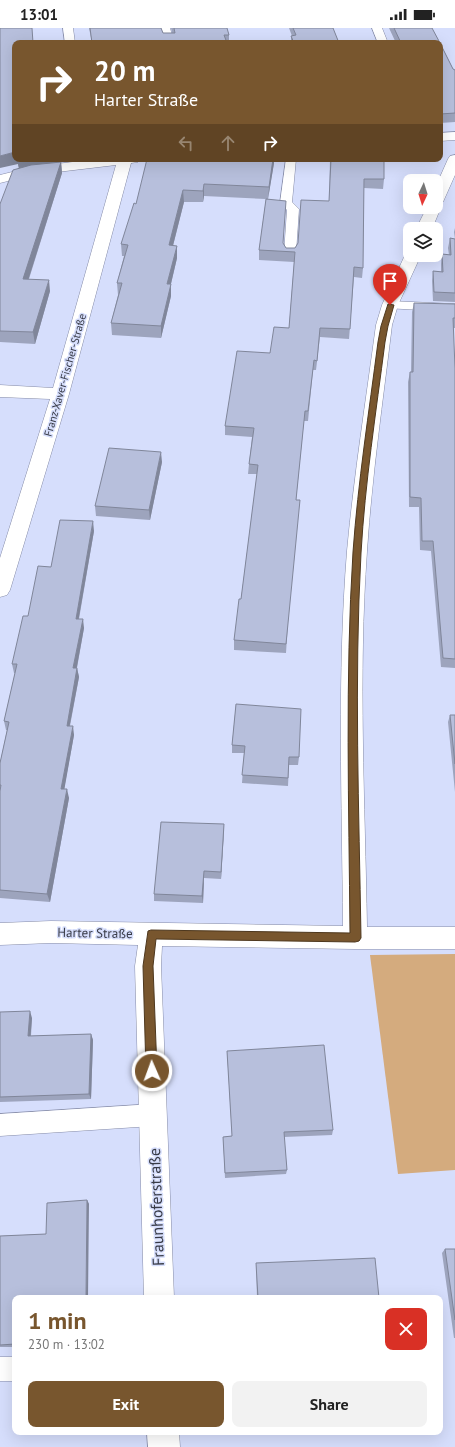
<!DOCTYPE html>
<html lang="en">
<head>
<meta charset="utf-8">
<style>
  :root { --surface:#fff; --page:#f2f2f2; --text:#222; --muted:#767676; --accent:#78562e }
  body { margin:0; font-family:"PT Sans",sans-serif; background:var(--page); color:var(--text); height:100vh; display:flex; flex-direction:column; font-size:15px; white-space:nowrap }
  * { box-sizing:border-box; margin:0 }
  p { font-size:13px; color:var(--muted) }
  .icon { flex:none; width:22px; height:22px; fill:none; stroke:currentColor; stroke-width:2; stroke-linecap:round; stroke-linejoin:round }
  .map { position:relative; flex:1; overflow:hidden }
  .panel { position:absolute; left:12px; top:1267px; width:431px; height:140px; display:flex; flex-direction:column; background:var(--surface); border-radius:8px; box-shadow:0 4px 16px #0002 }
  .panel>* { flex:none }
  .top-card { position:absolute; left:12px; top:12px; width:431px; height:122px; border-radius:8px; box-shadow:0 4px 16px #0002; background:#78562e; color:#fff; overflow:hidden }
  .needle { width:26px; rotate:184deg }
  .controls { position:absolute; left:403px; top:146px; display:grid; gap:8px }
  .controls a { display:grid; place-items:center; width:40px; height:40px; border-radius:8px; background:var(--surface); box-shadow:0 4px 16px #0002; font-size:20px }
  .pin { position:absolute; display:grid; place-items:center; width:34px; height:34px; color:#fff; margin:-41px -17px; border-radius:50% 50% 50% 0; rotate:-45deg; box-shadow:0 0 4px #0007 }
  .pin .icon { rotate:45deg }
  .me { position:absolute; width:44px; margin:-22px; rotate:358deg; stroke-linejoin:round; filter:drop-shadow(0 0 3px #0008) }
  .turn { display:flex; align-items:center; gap:14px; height:84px; padding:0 16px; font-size:18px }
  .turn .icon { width:52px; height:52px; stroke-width:2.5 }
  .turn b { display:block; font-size:28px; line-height:34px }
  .lanes { display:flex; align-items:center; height:38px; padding:0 16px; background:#0003; justify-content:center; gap:20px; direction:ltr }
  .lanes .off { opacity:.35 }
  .round { display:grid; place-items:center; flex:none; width:42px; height:42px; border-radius:8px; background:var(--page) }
  .headline { display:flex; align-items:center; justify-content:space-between; height:68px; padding:0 16px }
  h1 { font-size:24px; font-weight:700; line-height:30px; color:var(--accent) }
  .cta { display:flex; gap:8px; margin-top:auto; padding:8px 16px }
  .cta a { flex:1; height:46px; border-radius:8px; background:var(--accent); color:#fff; font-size:16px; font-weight:700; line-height:46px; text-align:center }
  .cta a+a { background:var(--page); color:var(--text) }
  .status { display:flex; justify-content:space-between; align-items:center; height:28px; padding:0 20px; background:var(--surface); direction:ltr }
  .status svg { height:11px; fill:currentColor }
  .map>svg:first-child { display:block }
</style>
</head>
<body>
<div class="status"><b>13:01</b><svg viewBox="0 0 49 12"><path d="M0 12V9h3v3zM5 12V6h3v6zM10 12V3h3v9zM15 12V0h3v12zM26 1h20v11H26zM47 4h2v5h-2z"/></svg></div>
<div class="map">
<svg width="455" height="1419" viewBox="0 0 455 1419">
  <rect width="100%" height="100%" fill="#d6defc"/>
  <path fill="#d4ab7e" d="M455,926V1142L398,1146L370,927Z"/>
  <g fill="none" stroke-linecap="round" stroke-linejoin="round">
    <g stroke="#858ba7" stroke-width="1">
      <path id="service" d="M63,0H73L75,15H65Z
        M160,0H170L174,15H164Z
        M372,0H382L388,15H378Z
        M286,131H296L292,174L299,181L296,225L294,228H286L284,225L287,182L280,175Z
        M390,273L455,276V284L386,280L384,277L386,274Z
        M153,1076L160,1080L164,1087L160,1094L153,1098L0,1108V1086Z
        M0,1329H15V1353H0Z"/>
    </g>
    <g stroke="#858ba7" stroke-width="1">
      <path id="minor" d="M455,104V112L440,113V105Z
        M455,127V147L443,174L440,177L441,179L432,201H416L427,179H436V158L448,131L450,128Z
        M97,131H140L138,134L131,135L69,366L10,562L7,567L0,569V530L50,371L0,369V357L53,360L116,137L32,147L0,155V147L32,139Z
        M410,223V227H421L398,277L392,297C383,372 372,447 367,523C358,648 365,774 367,899H455V921H355L162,918L161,938L174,1270H144L135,938L138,917L51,915L0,917V895L51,893L343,898C342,773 337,647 347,523C354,447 366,372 376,297L382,277L405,227Z
        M147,1404H179L180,1419H148Z"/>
    </g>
    <use href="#service" fill="#fff" fill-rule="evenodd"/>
    <use href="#minor" fill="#fff" fill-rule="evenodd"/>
  </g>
  <path fill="#9da4bd" d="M89,0H161L163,5H172L171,0H227L229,7V15H92Z
    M289,0H333L339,15H291V8H292Z
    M389,0H432L440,15H396Z
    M440,15L453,41L455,42V94L440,95Z
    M15,131H67L66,133L61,134L62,145L29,251L50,263L35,316L0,314V176L19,140L18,136Z
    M330,131H384V151L383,161L364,160L363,240L362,250L354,249L349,311L320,309L316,342H313L308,393H304L296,472L286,625L234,622V612L241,571L257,446H248L249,436L252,409L225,407V398L270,325L289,300L294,234L259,232V222L266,171L204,168L203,174H184L173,218H177V230L171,256V268L161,310L112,307L111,295L118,267L117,255L124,228H122L121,216L136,176L274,135L268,171L283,216L286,220H295L329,173Z
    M455,200V274L433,273L432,253L433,243L441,244V236L442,226L449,227L448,220L450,210L455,211L454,204Z
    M414,275L455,276V300H453L455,340V640L441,639L431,523L420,522L419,479H409L408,354L410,344H411L412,284Z
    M162,434L150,492L96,488L95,478Z
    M94,503L79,591L84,600L77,640L79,649L70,698L74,707L64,761L69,770L50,874L0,870V735L7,702H6L4,693L15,645H14L12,636L51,539Z
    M236,676L299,729L298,737H289L288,758L242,755L244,725H232V717Z
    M450,687H455V764L448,694Z
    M224,796L221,851L204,850L203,875L154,873V866Z
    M0,984L32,990L31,1008L91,1006L93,1012L91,1071L0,1074Z
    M227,1023L333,1102L332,1107L284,1109L287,1142L286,1146L225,1150L223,1109L232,1108Z
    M87,1172L89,1176L15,1270V1319H0V1208L46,1206Z
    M445,1221H455V1310H454L442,1225Z
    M256,1235L379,1270H257Z"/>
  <path fill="#80869a" d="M15,124V131H67L66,133L61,134L62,145L25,262L23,251L19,141L18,136L0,140V128Z
    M273,131H274V135L268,171L269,159Z
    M204,156V168L203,174V163Z
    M183,162L184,174L170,229L169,217Z
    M177,218V230L168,268L167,256Z
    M49,252L50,263L35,316L33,304Z
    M171,256V268L161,310V298Z
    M161,424L162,434L150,492L149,482Z
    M93,493L94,503L77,600L76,591Z
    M83,591L84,600L75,649L73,640Z
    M77,640L79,649L68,706L67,698Z
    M73,698L74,707L63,769L61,761Z
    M67,761L69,770L50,874L47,866Z
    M224,796V803L221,851V844Z
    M204,843V850L203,875L202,868Z
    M30,983L32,990L30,1014L28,1008Z
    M91,1006L93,1012L91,1071L89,1066Z
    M87,1172L89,1176L88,1270H86Z"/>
  <path fill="#b7bfdc" stroke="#80869a" d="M0,0H32L33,15H15V124L0,128Z
    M90,0H161L163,5H175L174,0H227L229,7H224L227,15H92Z
    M293,0H333L339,15H294L291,8L296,7Z
    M394,0H432L440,15H401Z
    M440,15L453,41L455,42V85L440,86Z
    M147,131H273L269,159L204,156L203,163L183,162L169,217L177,218L167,256H171L161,298L111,295L122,255H117L128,217L121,216L134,175L136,176Z
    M331,131H384V151H364L363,240L354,239L350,301L320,300L317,333L314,332L308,383H305L296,472H300L286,616L234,612L239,571H241L258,437L249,436L254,400L225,398L237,323L270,325L274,299L289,300L295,224L259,222L266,171L286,173L283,215L286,220H295L298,215L301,172L329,173Z
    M61,134L23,251L49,252L33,304L0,303V176L13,142L31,137Z
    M450,210L455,211V265L434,264L433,243L443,244L442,226L451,227Z
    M414,275L455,276V290H453L455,340V631L443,630L433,513H422L421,470L410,469V344H413Z
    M109,420L161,424L149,482L95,478Z
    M60,492L93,493L76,591H83L73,640H77L67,698H73L61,761H67L47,866L0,862V763L1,757H0V735L9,694L4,693L17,636H12L23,588H28L38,538L51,539Z
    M236,676L301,681L299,729H289L288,750L242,747L245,718L232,717Z
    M450,687H455V736Z
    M161,794L224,796L221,844L204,843L202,868L154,866Z
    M30,983L28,1008L91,1006L89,1066L0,1069V984Z
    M324,1017L333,1102L284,1104L287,1142L225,1145L223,1109L232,1108L227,1023Z
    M87,1172L86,1270H15V1316L0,1317V1208L46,1206L47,1175Z
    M445,1221H455V1292Z
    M375,1230L379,1270H258L256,1235Z"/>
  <path fill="#78562e" stroke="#4e381e" d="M388,276L394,277L388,298L385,314C376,384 365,455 361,525C354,653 359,781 361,910L359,913L355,914L156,911L153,938L157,1043L155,1046L152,1048L148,1046L146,1043L143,938L148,903L151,902L350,905C349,778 345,651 353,524C358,454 369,384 378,314L381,298Z"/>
  <g text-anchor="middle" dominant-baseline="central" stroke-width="3" stroke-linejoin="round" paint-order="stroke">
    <g font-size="11" fill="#383b47" stroke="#d6defc">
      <text transform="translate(65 347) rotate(-74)">Franz-Xaver-Fischer-Straße</text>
    </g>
    <g font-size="13" fill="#383b47" stroke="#d6defc">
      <text transform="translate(95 905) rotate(1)">Harter Straße</text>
    </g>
    <g font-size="16" fill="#383b47" stroke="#d6defc">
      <text transform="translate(156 1179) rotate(-92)">Fraunhoferstraße</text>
    </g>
  </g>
</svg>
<div class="controls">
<a><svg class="needle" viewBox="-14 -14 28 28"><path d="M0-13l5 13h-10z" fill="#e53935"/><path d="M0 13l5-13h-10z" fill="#767676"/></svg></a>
<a><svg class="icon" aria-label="layers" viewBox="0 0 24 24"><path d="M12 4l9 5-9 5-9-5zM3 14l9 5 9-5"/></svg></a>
</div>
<div class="pin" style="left:390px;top:277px;background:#d93025"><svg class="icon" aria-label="arrive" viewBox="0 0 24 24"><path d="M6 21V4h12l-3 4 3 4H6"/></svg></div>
<svg class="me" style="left:152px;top:1043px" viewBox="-20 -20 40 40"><circle r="17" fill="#78562e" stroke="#fff" stroke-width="3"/><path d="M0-11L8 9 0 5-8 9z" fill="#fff"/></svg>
<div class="top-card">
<div class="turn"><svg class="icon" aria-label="right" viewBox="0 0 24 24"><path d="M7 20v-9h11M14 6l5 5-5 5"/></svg><div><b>20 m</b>Harter Straße</div></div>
<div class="lanes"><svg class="icon off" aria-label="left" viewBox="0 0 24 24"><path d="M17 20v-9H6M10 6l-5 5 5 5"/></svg><svg class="icon off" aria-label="ahead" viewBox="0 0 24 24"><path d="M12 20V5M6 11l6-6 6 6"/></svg><svg class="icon" aria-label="right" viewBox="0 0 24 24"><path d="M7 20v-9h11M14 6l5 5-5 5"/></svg></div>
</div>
<section class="panel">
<div class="headline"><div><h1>1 min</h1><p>230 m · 13:02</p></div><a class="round" style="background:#d93025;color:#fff"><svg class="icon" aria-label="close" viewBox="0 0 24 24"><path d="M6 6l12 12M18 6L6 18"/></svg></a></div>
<div class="cta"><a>Exit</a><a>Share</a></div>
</section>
</div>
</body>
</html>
